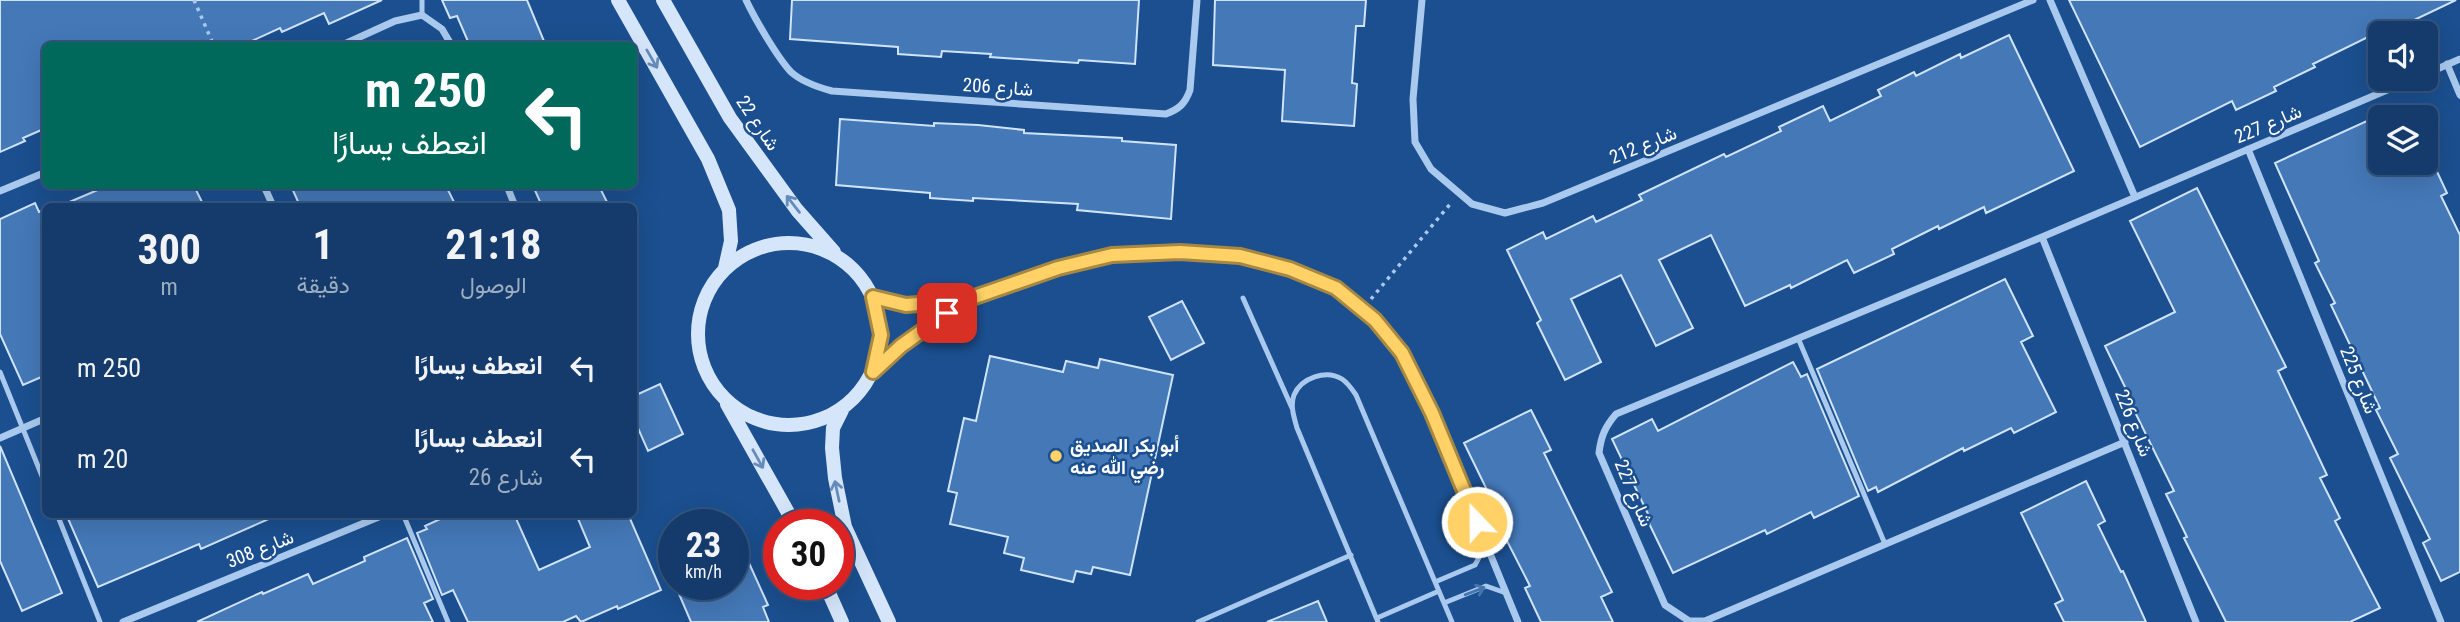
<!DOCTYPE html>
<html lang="ar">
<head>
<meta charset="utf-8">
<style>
  :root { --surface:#143b6b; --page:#214673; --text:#f1f3f6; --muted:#9dadc1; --line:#33557e }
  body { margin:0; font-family:"Roboto Condensed",Vazirmatn,sans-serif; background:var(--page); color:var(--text); direction:rtl; height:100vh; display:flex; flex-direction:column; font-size:26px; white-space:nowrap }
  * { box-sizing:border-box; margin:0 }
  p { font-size:23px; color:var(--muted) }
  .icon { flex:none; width:38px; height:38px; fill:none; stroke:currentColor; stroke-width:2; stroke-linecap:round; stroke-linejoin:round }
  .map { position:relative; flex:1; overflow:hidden; direction:ltr }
  .sheet { position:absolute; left:42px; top:203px; width:595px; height:315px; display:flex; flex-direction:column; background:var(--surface); border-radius:10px; box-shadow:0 7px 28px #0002,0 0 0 2px var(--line); direction:rtl }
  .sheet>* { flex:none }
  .hud { position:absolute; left:42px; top:42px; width:595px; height:147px; border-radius:10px; box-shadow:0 7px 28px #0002,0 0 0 2px var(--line); direction:rtl; background:#00695c; color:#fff; overflow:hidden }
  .fabs { position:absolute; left:2368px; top:21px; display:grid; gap:14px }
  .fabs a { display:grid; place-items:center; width:70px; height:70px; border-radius:10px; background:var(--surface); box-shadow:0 7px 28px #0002,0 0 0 2px var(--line); font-size:35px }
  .speed { position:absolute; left:658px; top:509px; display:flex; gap:14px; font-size:35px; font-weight:700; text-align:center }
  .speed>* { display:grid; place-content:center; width:91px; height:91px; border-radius:50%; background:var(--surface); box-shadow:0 7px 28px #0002,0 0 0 2px var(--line); line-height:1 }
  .speed small { font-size:18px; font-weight:400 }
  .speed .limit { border:10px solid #d22; background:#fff; color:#111 }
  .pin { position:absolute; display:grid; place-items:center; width:60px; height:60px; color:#fff; margin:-30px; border-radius:14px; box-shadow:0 4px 10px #0006 }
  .me { position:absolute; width:77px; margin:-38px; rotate:338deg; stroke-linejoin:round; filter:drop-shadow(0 0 5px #0008) }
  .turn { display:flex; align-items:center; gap:24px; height:147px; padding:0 35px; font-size:32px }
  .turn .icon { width:91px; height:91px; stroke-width:2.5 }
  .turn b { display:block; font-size:49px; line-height:60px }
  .eta { display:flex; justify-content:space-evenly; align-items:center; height:119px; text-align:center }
  .eta b { font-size:42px; font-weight:700; line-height:49px }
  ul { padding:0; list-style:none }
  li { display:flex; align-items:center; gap:21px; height:91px; padding:0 35px }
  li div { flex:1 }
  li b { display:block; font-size:26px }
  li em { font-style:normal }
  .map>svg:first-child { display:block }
</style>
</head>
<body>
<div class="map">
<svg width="2460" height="622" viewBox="0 0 2460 622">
  <rect width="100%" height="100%" fill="#1b4f8f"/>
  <path fill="#4478b7" stroke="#cfe3fa" stroke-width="2" d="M0,0H382L329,24L324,13L282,32L280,28L241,46H46V128L23,138L25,141L0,152Z
    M442,0H527L546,46H470L457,16L450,18Z
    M792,0H1139L1135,64L1079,60L1078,63L990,57L991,54L942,51L941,57L898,54V47L790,39Z
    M1215,0H1366L1364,26H1356L1352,83L1357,84L1354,126L1282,121L1285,70L1213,65Z
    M2069,0H2456L2387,33H2380V36L2378,32L2313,64L2315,67L2274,87L2276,91L2236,110L2232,101L2140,147Z
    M2009,35L2074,171L1986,213L1984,207L1939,229L1938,226L1892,249L1894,254L1854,273L1847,260L1791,288L1790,285L1745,306L1711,235L1659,260L1693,328L1656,346L1621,275L1571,299L1601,362L1565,380L1537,323L1541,320L1507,250L1543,232L1546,239L1593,216L1596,222L1642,200L1639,195L1724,154L1726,157L1781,131L1779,127L1823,106L1830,121L1881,96L1878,90L1914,72L1916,76L1960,54L1961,58Z
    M2380,115V163H2433L2447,193L2441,196L2460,235V572L2441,581L2423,543L2430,539L2390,458L2398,454L2376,410L2380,408L2331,305L2335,303L2315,263L2319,261L2275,163Z
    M840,119L934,126V123L978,125L1024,130V133L1122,138V141L1176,145L1171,219L1077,210L1078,204L973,198V201L930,198V193L836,185Z
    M107,186H194L204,206H60Z
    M291,186H446L456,206H300Z
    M533,186H599L609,206H542Z
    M2197,188L2286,367L2278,371L2327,475L2320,478L2340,518L2335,521L2380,608L2350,622H2226L2184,538L2187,537L2166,494L2174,491L2124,390L2126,389L2105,346L2175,312L2130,221Z
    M35,203L39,212L46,209V375L23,385L0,334V219Z
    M2005,279L2033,336L2021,342L2056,412L2014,433L2011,428L1964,451L1963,448L1878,492L1876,487L1868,491L1817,369Z
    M1182,301L1204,343L1171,360L1149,317Z
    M990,356L1063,372L1066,361L1098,368L1100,359L1173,375L1130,575L1093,567L1091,574L1076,571L1073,582L1021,570L1024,558L1004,553L1008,537L950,524L957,493L948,491L964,418L976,421Z
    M1793,362L1801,377L1807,374L1859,496L1814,518L1811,512L1767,534L1765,530L1673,573L1645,515L1648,514L1612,439L1652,419L1658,431Z
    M660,384L683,434L648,451L634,419V396Z
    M1531,410L1551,450L1544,453L1612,592L1601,597L1613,622H1541L1525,588L1530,586L1483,494L1488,492L1464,443Z
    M0,446L62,593L22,611L0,561Z
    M2086,481L2105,521L2098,525L2121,572L2123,571L2146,622H2064L2055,604L2063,600L2021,513Z
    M66,514H280L201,549L199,544L98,587Z
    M451,514H514L539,570L590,547L576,514H628L661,590L618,609L617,606L581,622L576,616L563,622H468L453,590L442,595L417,533L427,529L425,526Z
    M407,538L433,599L424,603L433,622H197L262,592L263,594L308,574L313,584L365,561L364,557Z
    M749,563L768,605L763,607L769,622H691L679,594L699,584H733V569Z
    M1318,601L1327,622H1267Z"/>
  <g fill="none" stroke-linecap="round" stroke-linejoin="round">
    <path stroke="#a9c9ee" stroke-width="3.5" stroke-dasharray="3.5 5" stroke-linecap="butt" d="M194,0L214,46
      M1371,299L1451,203"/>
    <path stroke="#a9c9ee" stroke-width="5" d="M422,15V0
      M1243,298L1292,408
      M1798,338L1885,544
      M0,372L46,486
      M57,514L100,622
      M403,514L448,622
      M1435,582L1475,565L1486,544
      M1444,603L1486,586L1506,593
      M1377,618L1439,591
      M1198,622L1351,555
      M1378,622L1297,428C1294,417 1290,406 1294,395C1301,378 1326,369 1342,379C1348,383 1352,389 1356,395L1452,622"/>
    <path stroke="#a9c9ee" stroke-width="7" d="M746,0C755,19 777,57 791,72C802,82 817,87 832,91L1166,114C1179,109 1185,104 1190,90L1197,0
      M1422,0L1413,99L1415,142L1431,169L1472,204L1505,213L1543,203L2033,0
      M2050,0L2135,197
      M340,46L395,21L422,15L442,29L452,46
      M2447,64L2460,95
      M2426,74L2460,59
      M2248,149L2441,622
      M264,186L273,206
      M507,186L515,206
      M0,191L46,172
      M2042,237L2196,622
      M873,297L906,305L961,300
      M873,372C901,346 931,318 965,300C983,290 1005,285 1025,279C1053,270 1083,259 1112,255C1197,243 1314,256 1376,321C1416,363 1436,422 1458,475C1478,524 1498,573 1518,622
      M0,438L46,418
      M2125,442L1705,621H1689L1665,605L1599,453C1601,436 1605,427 1616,414L2042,237L2413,79
      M123,622L386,514"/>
    <path stroke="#d6e6fa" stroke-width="14" d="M618,0L708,159L729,210L731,241L725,268
      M663,0L730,118L797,210L834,252
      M698 334a91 91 0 1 1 182 0a91 91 0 1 1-182 0Z
      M727,404L795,525
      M842,410L833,428L832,448L835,478L845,527L889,622
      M825,584L842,622"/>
  </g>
  <defs><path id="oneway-shaft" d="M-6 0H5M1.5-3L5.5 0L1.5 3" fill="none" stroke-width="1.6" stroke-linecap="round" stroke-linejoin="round" transform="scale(1.75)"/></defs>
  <g stroke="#668bba">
    <use href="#oneway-shaft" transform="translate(652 59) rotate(60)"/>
    <use href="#oneway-shaft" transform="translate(793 204) rotate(-128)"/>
    <use href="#oneway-shaft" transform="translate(758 459) rotate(61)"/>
    <use href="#oneway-shaft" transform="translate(837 491) rotate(-102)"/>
  </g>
  <use stroke="#4674ac" href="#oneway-shaft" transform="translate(1475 591) rotate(-21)"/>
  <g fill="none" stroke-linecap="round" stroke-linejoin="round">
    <g stroke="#a68842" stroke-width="18">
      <path id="route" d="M947,313L901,346L873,372L881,335L873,297L906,305L966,300L1058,268L1112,255L1180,252L1240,256L1290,269L1336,288L1375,320L1402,353L1432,413L1477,522"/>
    </g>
    <use href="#route" stroke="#ffd166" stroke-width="12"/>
  </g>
  <circle fill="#ffd166" stroke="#1b4f8f" stroke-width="2.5" cx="1056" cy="456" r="7"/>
  <g text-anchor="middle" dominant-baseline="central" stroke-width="5" stroke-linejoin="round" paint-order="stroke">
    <g font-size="19" fill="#fff" stroke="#1b4f8f">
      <text transform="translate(998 87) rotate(4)">شارع 206</text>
      <text transform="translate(758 123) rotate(56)">شارع 22</text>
      <text transform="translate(2268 124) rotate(-23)">شارع 227</text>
      <text transform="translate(1643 145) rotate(-22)">شارع 212</text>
      <text transform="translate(2359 380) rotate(68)">شارع 225</text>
      <text transform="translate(2134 423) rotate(68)">شارع 226</text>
      <text transform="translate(1634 493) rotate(67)">شارع 227</text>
      <text transform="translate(260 549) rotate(-22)">شارع 308</text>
    </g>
    <g font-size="19" font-weight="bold" fill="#fff" stroke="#1b4f8f" text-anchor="start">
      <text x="1070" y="445">أبو بكر الصديق<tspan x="1070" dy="22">رضي الله عنه</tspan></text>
    </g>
  </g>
</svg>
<div class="fabs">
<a><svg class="icon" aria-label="sound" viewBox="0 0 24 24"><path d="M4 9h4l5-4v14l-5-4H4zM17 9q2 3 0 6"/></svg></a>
<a><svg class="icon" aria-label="layers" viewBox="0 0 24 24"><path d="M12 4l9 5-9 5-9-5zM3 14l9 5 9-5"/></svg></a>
</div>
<div class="speed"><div>23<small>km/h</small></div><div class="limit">30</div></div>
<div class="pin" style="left:947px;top:313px;background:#d93025"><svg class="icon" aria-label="arrive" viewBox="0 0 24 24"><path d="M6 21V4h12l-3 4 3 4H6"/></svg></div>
<svg class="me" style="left:1477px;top:522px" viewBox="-20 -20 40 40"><circle r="17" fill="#ffd166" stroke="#fff" stroke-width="3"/><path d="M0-11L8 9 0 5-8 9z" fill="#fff"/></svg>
<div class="hud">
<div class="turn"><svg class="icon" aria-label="left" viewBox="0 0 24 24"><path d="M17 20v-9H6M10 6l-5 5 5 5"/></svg><div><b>250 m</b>انعطف يسارًا</div></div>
</div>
<section class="sheet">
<div class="eta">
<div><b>21:18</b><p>الوصول</p></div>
<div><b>1</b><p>دقيقة</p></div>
<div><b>300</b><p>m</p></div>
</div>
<ul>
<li><svg class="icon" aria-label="left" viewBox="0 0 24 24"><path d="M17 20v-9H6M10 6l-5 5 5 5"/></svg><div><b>انعطف يسارًا</b></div><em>250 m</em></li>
<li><svg class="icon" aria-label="left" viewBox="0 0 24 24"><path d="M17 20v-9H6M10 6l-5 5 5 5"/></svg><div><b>انعطف يسارًا</b><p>شارع 26</p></div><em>20 m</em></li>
</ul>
</section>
</div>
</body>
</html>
